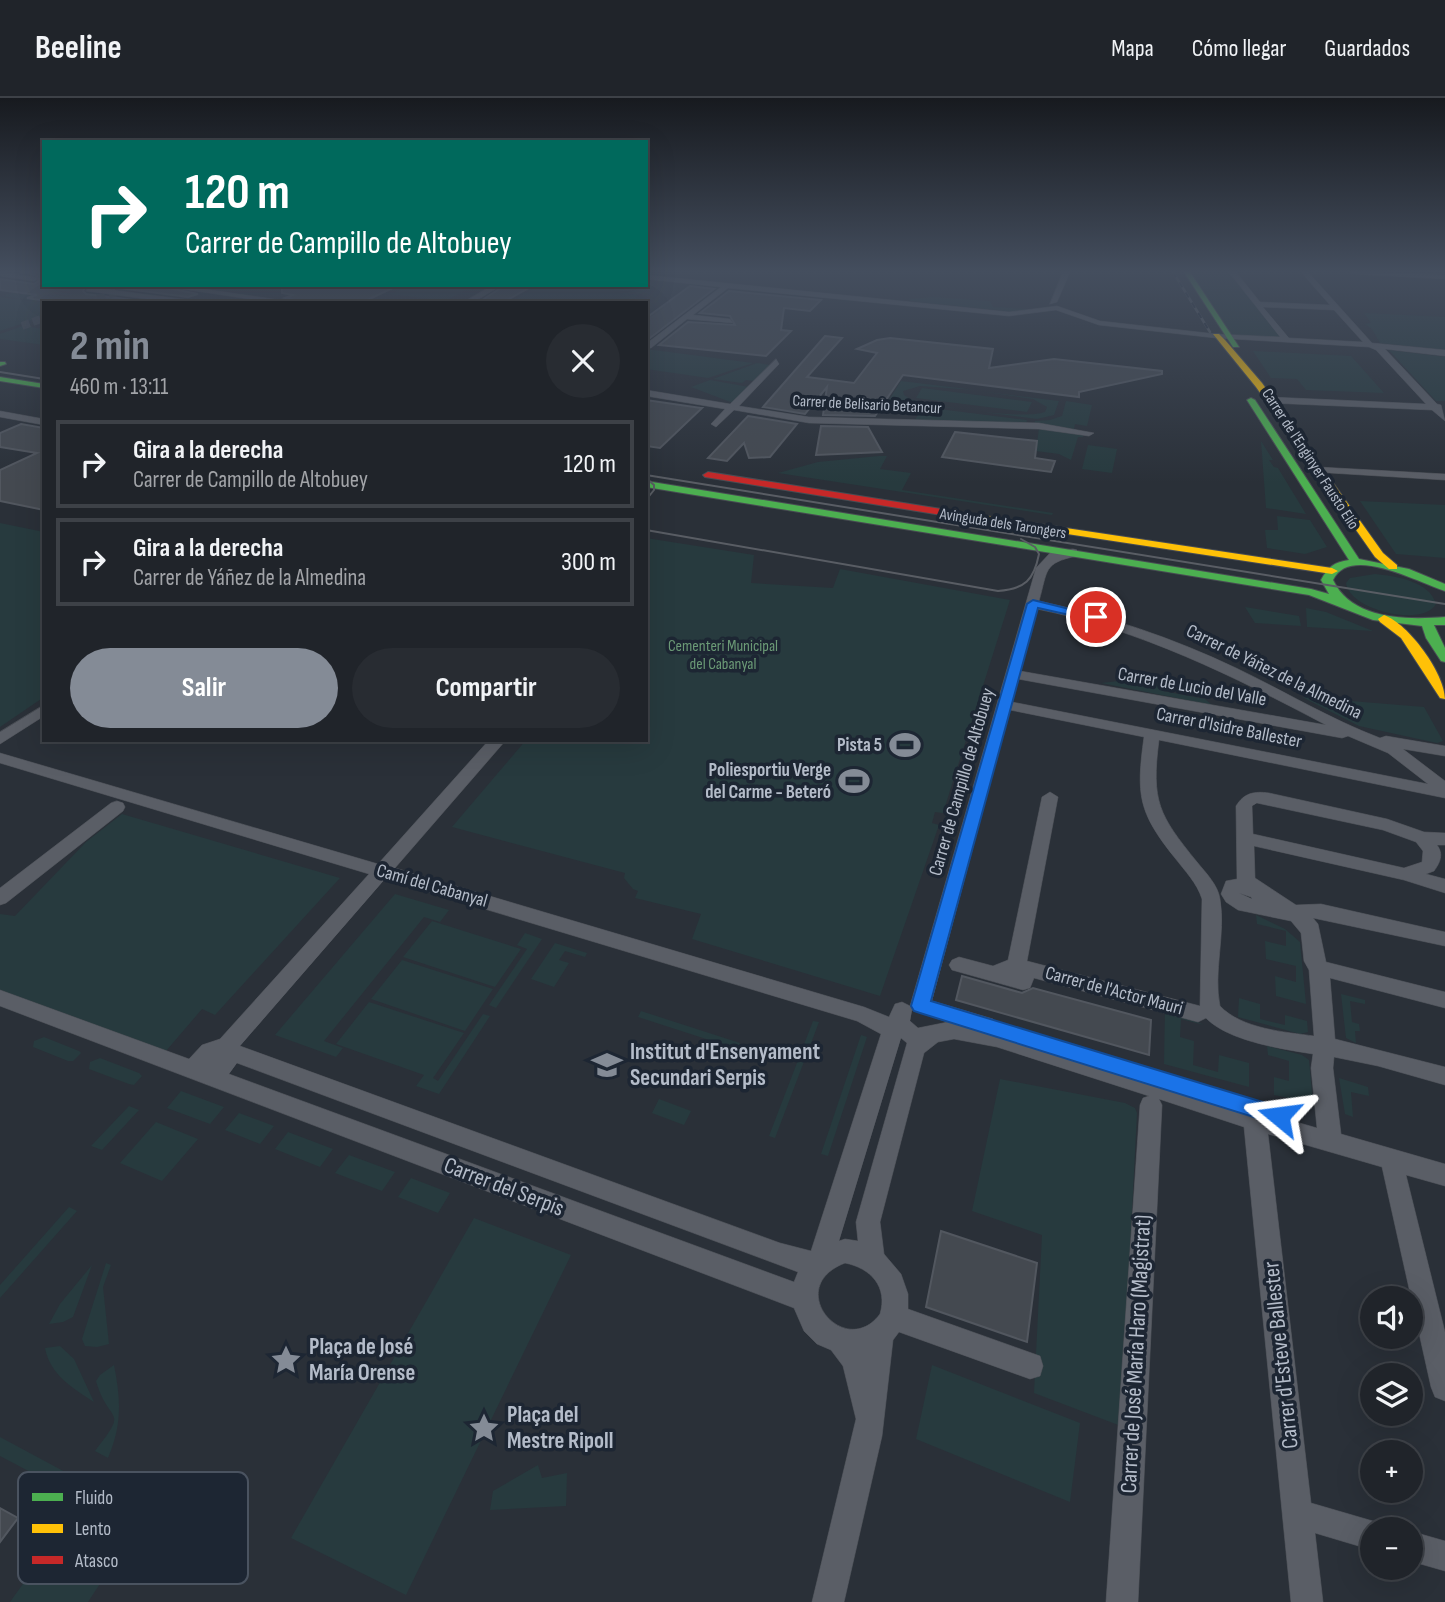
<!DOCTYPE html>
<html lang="es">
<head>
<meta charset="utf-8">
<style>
  :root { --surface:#20242a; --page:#282c32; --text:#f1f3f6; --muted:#a2a4a8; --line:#3d4147; --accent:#848b96 }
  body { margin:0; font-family:"Sofia Sans Condensed",sans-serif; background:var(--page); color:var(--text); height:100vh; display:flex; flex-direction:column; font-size:26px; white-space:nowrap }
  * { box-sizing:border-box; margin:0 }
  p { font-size:23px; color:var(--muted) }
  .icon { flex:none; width:38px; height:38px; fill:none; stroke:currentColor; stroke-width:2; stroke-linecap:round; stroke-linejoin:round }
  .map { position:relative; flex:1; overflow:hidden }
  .side { position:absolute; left:42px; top:203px; width:606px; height:441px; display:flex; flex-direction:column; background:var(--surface); border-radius:0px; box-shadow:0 7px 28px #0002,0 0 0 2px var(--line) }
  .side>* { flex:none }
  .top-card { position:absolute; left:42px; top:42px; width:606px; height:147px; border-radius:0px; box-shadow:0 7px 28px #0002,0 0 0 2px var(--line); background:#00695c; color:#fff; overflow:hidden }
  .controls { position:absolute; left:1360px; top:1188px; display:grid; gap:14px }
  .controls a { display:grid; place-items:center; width:63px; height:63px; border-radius:50%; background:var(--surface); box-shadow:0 7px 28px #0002,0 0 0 2px var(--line); font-size:35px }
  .pin { position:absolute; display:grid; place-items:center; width:60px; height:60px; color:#fff; margin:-30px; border:4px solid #fff; border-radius:50%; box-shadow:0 2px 7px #0007 }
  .me { position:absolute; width:77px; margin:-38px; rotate:286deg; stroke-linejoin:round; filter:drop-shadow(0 0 5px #0008) }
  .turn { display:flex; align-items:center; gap:24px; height:147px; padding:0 28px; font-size:32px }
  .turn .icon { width:91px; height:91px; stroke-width:2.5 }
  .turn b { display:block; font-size:49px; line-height:60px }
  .round { display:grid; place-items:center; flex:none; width:74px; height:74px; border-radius:37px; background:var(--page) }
  .head { display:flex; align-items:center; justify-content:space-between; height:119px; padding:0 28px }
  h1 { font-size:42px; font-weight:700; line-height:52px; color:var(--accent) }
  .action { display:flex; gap:14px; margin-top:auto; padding:14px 28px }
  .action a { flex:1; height:80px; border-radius:42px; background:var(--accent); color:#fff; font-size:28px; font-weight:700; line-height:80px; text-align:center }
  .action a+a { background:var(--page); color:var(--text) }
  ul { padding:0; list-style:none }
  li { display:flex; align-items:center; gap:21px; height:88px; margin:0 14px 10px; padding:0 14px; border:4px solid var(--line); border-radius:0px }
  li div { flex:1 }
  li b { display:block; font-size:26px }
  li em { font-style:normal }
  header { display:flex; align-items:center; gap:42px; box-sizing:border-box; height:98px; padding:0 35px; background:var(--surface); border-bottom:2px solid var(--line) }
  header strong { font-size:33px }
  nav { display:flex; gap:38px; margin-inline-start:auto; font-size:24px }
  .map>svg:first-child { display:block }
</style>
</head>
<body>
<header>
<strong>Beeline</strong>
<nav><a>Mapa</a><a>Cómo llegar</a><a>Guardados</a></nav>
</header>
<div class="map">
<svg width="1445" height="1504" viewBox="0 0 1445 1504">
  <rect width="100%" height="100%" fill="#2a3038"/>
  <path fill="#273a3e" d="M1191,174H1229L1283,240L1232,237Z
    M646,185L655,186L628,205H509L540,187H646Z
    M410,187H475L445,203L391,196Z
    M84,191L112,194L82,205L44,204V218L0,233V199L39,204L3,198L12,195L34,197L29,200L41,203Z
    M934,199L990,203L993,209L1028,211L1014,214L910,203L909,201Z
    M1364,215L1445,219V252L1380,245L1372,231L1365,226L1371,225Z
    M23,228L44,231V247L0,241V236Z
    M646,251L753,265L708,280L646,271Z
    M1389,252L1445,259V303H1436Z
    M1253,253L1351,258L1384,295L1306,292L1297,281L1271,280Z
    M757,265L770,267L754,283L746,282L742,285L713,281Z
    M710,282L749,289L733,305L691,289Z
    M901,283L975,292L920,288L903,293L904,297L910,301C935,309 1023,322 1045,314L1047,309L1033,301L979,293L1059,303L1054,317L1037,321L889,302Z
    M922,290L1032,304L1027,314L916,300Z
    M1066,303L1092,307L1087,328L1075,326L1074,331L1034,326L1035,323L1050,322L1062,318Z
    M923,309L1027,322L1026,326L913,325Z
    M1039,330L1083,336V339H1078L1071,362L1059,356L1036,353Z
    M1261,343L1273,362H1269L1274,369L1278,370L1306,416L1266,410Z
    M1088,347L1117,351L1112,375L1082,371Z
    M879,358H887L880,371L911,375L902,392L1053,415L1052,417L778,375L818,364Z
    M1360,403L1445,407V460L1396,456Z
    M1277,418L1310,422L1327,449L1305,456L1267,450L1265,432H1278Z
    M0,425L44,434V599L0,629Z
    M646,440L754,457L751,485L833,490L840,471L1010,502L943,715L935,714L932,725L939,727L880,898L692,841L701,816L635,800L638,793L633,791L624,780L625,775L452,729L526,642H646Z
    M1375,476C1395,478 1430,483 1436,506C1423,530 1349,512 1346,485L1350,480Z
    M1245,509L1299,518L1301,528L1255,525Z
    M1306,510L1326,514L1373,533L1307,529Z
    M1119,583L1147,587L1158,585L1163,593L1205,601L1212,607L1101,585Z
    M1302,599L1424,609L1443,643L1437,645L1359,628Z
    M122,716L340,780L215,917L202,911L166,953L0,893V816L15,818L86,744Z
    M395,796L449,812L440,824L424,819L324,943L343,950L336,959L275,937Z
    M1256,817L1285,831L1300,844L1306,906L1276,898L1275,878L1296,884V868L1266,861L1265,843L1286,848V833L1257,826Z
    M432,823L521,851L495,889L403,859Z
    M525,835L542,841L496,910L489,907L527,851L517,847Z
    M555,845L587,855L585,859L565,853L559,862L569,865L554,889L531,881Z
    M402,862L493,891L465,933L371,901Z
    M1341,896L1365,902V906L1350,903L1352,924L1359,926L1360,933H1355L1356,945L1346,940Z
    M1239,900L1260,906V921L1285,927V917L1307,923L1308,934L1300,936L1238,919Z
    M369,904L464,935L433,980L438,983L483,916L490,918L439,996L416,988L424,977L336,946Z
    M1165,909L1204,927L1181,921L1180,939L1194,943L1193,967L1218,974L1219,957L1249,965V989L1164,966Z
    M641,913L740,945L737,951L638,919Z
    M813,923L819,924L775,1040L769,1038Z
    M861,937L867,939L828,1058L821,1056Z
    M44,939L79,953L81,955L73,963H68L33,949L34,943Z
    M1267,948L1302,957L1309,962L1313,1005L1274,997V979L1289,983V963L1268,957Z
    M100,960L139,975L142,978L134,987L129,986L89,971L90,964Z
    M1339,980L1368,989L1369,998L1351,994L1353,1019L1345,1016Z
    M1000,981L1125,1005L1135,1010L1137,1015L1121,1328L1034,1295L1042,1137L972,1113Z
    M181,993L224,1009L210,1026L167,1010Z
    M659,1001L691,1013L684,1027L652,1015Z
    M129,1008L139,1012L102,1052L91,1048Z
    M239,1015L274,1028L260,1046L225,1032Z
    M156,1024L198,1041L162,1083L120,1065Z
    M288,1034L333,1051L320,1069L275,1051Z
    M349,1057L395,1074L382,1093L335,1075Z
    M411,1080L450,1095L438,1115L398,1099Z
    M69,1109L77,1113L0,1200V1187Z
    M474,1120L571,1157L406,1497L291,1440Z
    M106,1165L111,1167L103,1189L109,1246L97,1249L85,1248L82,1241Z
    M92,1167L73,1219L63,1224L49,1226L60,1206Z
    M60,1248L74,1261L94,1304C73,1290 50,1277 45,1250Z
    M114,1267C121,1302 122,1327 108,1360L95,1353C130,1308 109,1328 96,1283L100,1277Z
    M932,1267L1080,1325L1070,1404L916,1341Z
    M0,1339L67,1375L57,1388L0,1358Z
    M538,1367L542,1380L567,1375L566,1408L490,1412L493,1393Z
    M53,1444L107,1475L88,1504H10Z"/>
  <path fill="#444950" stroke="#52575f" stroke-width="2" d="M21,174H44V187H87L83,193L86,196L155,205H59L27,200L37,197L0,192V181L34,186L40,182L35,177Z
    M96,187H153L198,196L188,199Z
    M282,187H399L361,205H311L285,200L293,197L282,195Z
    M505,187H534L502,205H478Z
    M690,188L714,191L646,243V220Z
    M729,193L821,202L810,213L784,210L781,232L791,233L766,258L659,247L688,224L735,227L730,218L700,215Z
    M825,238L842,240L807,279L854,285L877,255L857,251L877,242L890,240L993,251L989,270L1054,261L1162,273V276L1079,294V299L903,277L875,318L823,317L827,289L805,316L763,309Z
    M646,302L701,310H702L660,350L646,348Z
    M748,318L797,326L770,359L749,360L744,345L727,363L708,360Z
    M21,326L44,330V412L0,403V372L37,355L0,349V335Z
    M821,328L868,329L882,354L816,357Z
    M955,334L1037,343L1035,360L1055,363L1051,374L942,359Z
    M962,878L1022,895L1033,890L1151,922L1149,957L956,902Z
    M941,1133L1037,1165L1027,1244L926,1209Z
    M0,1410L18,1420L0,1444Z"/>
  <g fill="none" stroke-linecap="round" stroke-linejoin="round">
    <path stroke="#3f454e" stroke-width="8" stroke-dasharray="8 3.5" stroke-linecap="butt" d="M87,205L117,194
      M22,228L44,220"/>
    <g stroke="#484c53" stroke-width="1">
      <path id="street" d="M0,174L34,179L38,181L34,183L0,178Z
        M1063,174H1070L1057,204L1050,206Z
        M1229,174H1236L1260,204L1330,207L1301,174H1308L1372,245L1445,252V258L1385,251L1437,306L1441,307L1445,323L1432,312L1270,305L1265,302L1270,299L1426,306L1376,252L1369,249L1216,240L1099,227L1056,212L1009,218L728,190L693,217L730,221L733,225L687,221L651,250H646V246L721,189L646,181V177L1009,214L1057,208L1100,223L1216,236L1280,239ZM1263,209L1334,212L1363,244L1289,240Z
        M1351,174L1445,177V181L1354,176Z
        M155,187H176L300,205H277Z
        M493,187H502L472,205H462Z
        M89,189L196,203L200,205H177L86,193Z
        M776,261L779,266L739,308L809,319L1039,325L1094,335L1089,338L1039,331L809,325L734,312L716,329L711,326L725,311L646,298V292L730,306Z
        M0,313L44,321V327L0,319Z
        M1318,369L1445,376V382L1314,374L1313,372Z
        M1073,451L1077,452V458C1043,465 1048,472 1039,503C1108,518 1173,540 1236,570C1284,593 1330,621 1380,640L1386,638L1445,648V658L1403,651L1445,683V700L1159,642C1151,704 1159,717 1197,764C1206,775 1218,787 1220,801C1226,836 1213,874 1220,908C1242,931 1285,934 1314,938L1309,872L1304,863L1301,835L1291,823L1238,812L1226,804L1221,796L1226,783L1237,781L1236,708C1244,695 1254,693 1269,695L1387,721L1424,734L1445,735V747H1437C1444,756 1440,765 1434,773L1426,776L1445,781V795L1404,782L1254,748L1255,780L1296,807L1321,806L1445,834V848L1313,820L1318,826L1326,864L1445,894V910L1330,880L1335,941L1445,969V987L1378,968L1334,959L1333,970L1341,1036L1445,1066V1088L1406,1077L1445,1234V1303L1435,1299L1431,1289L1382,1069L1268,1036L1311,1405L1383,1426L1385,1432H1372V1452L1315,1435L1323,1504H1291L1244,1029L1159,1001L1162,1007L1138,1504H1106L1140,1007L1143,1000L1149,998L997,949L954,941L938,944L924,955L880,1124L884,1156L901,1176L908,1196V1211L1040,1258L1043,1268L1040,1278L1030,1281L899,1234L893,1242L882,1338L844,1504H812L856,1321L843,1268L831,1252L817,1246L804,1233L794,1210L0,908V892L189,961L202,947L220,941L369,776L0,665V655L378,766L489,642H506L395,770L864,909L889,919L895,906L902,904L910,908L1036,470L1050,455ZM1037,511C1141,532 1233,578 1326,627L1020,573ZM1018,581L1342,640L1348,638L1388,655L1428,686L1012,604ZM1010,612L1144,639C1136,697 1138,714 1175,760C1185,773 1197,785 1202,801L1200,908L1027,863L1058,699L1050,694L1042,699L1008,862L993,868L959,859L952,862L949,867L952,872L1023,892L1030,890L1034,880L1198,924L1206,920C1228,943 1282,951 1313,956L1311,970L1317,1030L1265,1015L1262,1007L1254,1004L1245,1009L994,931L996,927L993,921L932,903ZM1257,705L1383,732L1416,744L1423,753L1422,764L1404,770L1253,736L1252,708ZM385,781L857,923L881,936L811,1153L780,1145L240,948ZM1239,795L1251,799L1252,801ZM912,912L948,924L918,930L910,923ZM901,940L907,945L856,1124L858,1143L845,1141L839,1143ZM237,965L798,1174L794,1184L229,976ZM845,1165C871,1170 888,1189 880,1216C845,1263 782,1189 845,1165Z
        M44,607V618L0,646V634Z
        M117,703L123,705L125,709L123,713L6,805L0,807V790L111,705Z
        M1410,1433L1445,1443V1473L1410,1463Z"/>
    </g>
    <g stroke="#484c53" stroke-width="2">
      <path id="fast" d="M1184,174H1190L1239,249H1233Z
        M0,264H5L6,266L0,268Z
        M0,279L44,286V290L0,283Z
        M1251,300L1255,302L1359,461L1409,471L1445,486V493C1419,485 1350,446 1333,482C1352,522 1406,522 1445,519V527H1434L1445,550V564L1441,563L1426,540L1422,528L1373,522L1309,497L646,389V383L1311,491L1329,496L1321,482C1328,469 1334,464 1349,462L1247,302Z"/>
    </g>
    <g stroke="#484c53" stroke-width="2">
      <path id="slow" d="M1213,236H1219L1225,242L1262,285L1383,455L1397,467V471H1389L1375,459L1256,289Z
        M979,417L1332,470L1338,473L1332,476L975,422V418Z
        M1384,517C1409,526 1445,576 1445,601L1440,600L1401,540L1380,524L1378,521Z"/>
    </g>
    <g stroke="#484c53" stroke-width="2">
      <path id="jam" d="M708,374L979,417L984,420L979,423L705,379L703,377Z"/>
    </g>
    <use href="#street" fill="#5a5e66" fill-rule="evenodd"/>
    <use href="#fast" fill="#4caf50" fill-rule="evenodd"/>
    <use href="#slow" fill="#ffc107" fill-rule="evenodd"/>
    <use href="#jam" fill="#c62828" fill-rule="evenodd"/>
    <path stroke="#595d64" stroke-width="2" d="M0,274L44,281
      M646,377L1445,506
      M646,380L654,387V392L646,402
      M646,432L998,493C1025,491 1034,482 1039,456L1035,449L1021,441"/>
    <g stroke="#595d64" stroke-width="2.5">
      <path id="rail" d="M1173,174L1210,234"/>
    </g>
    <use href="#rail" stroke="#1d2633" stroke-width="2" stroke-dasharray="6" stroke-linecap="butt"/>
  </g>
  <linearGradient id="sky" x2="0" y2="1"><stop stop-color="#171a1f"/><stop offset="0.45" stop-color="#444e5e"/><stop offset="1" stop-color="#444e5e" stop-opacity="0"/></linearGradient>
  <rect width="1445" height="385" fill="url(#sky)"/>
  <path fill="#1a73e8" stroke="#114b97" stroke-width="2" d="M1033,502L1102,519L1096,523L1038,510L931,903L1279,1009L1286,1011L1289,1018L1286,1024L1279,1027L920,915L914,913L911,908L1027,506Z"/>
  <defs>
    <g id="stadium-bare" transform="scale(2.415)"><path d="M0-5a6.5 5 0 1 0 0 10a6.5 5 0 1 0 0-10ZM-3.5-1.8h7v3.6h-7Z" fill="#848b96" stroke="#1d2633" stroke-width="2.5" paint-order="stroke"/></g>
    <g id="school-bare" transform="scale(2.415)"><path d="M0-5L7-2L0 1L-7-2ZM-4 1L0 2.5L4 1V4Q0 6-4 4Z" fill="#848b96" stroke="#1d2633" stroke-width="2.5" paint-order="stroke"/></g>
    <g id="sight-bare" transform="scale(2.415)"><path d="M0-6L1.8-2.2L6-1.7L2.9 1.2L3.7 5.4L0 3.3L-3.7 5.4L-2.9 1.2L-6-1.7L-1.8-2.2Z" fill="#848b96" stroke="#1d2633" stroke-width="2.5" paint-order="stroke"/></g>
  </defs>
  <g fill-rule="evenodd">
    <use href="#stadium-bare" x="905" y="647"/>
    <use href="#stadium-bare" x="854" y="683"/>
    <use href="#school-bare" x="607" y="967"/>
    <use href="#sight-bare" x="286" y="1262"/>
    <use href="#sight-bare" x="484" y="1330"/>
  </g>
  <g text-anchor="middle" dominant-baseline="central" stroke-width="7" stroke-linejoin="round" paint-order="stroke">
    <g font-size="16" fill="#b4bcc9" stroke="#1d2633">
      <text transform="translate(867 307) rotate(3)">Carrer de Belisario Betancur</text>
      <text transform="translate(1310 361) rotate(57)">Carrer de l'Enginyer Fausto Elío</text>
      <text transform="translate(1003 426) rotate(9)">Avinguda dels Tarongers</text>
    </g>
    <g font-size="16" fill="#6b9a76" stroke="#1d2633">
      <text x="723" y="548">Cementeri Municipal<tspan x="723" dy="18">del Cabanyal</tspan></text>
    </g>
    <g font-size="19" fill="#b4bcc9" stroke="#1d2633">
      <text transform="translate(1274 574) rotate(26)">Carrer de Yáñez de la Almedina</text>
      <text transform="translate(1192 589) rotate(10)">Carrer de Lucio del Valle</text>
      <text transform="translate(1229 630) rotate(11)">Carrer d'Isidre Ballester</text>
      <text transform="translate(962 684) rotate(-74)">Carrer de Campillo de Altobuey</text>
      <text transform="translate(432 788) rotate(16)">Camí del Cabanyal</text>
      <text transform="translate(1114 893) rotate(15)">Carrer de l'Actor Mauri</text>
    </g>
    <g font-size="19" font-weight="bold" fill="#b4bcc9" stroke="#1d2633" text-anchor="end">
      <text x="882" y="647">Pista 5</text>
      <text x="831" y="672">Poliesportiu Verge<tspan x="831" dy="22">del Carme - Beteró</tspan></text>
    </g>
    <g font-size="23" font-weight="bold" fill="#b4bcc9" stroke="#1d2633" text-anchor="start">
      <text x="630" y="954">Institut d'Ensenyament<tspan x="630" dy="26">Secundari Serpis</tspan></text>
      <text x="309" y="1249">Plaça de José<tspan x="309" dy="26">María Orense</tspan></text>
      <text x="507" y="1317">Plaça del<tspan x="507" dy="26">Mestre Ripoll</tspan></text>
    </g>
    <g font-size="23" fill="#b4bcc9" stroke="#1d2633">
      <text transform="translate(504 1089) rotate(21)">Carrer del Serpis</text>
      <text transform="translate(1136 1256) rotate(-87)">Carrer de José María Haro (Magistrat)</text>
      <text transform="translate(1281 1257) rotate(-96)">Carrer d'Esteve Ballester</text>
    </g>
  </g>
  <rect x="18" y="1374" width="230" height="112" rx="10" fill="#1d2633" stroke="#4a5360" stroke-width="2"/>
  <rect x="32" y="1395" width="31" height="8" fill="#4caf50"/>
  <rect x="32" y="1426" width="31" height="9" fill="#ffc107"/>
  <rect x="32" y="1458" width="31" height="8" fill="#c62828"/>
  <g font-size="19" fill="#b4bcc9">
    <text x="75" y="1406">Fluido</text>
    <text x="75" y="1437">Lento</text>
    <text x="75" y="1469">Atasco</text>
  </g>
</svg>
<div class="controls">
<a><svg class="icon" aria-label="sound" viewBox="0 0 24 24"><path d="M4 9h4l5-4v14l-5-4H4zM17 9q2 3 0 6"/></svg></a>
<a><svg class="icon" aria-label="layers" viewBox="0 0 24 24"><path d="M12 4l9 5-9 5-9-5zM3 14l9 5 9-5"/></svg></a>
<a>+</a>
<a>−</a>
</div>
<div class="pin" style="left:1096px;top:519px;background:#d93025"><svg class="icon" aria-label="arrive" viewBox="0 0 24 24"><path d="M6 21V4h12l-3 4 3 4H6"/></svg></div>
<svg class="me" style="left:1279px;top:1018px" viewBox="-20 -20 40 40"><path d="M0-17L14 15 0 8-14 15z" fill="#1a73e8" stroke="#fff" stroke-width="4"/></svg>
<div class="top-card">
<div class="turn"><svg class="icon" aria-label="right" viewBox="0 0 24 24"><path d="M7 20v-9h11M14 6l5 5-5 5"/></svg><div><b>120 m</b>Carrer de Campillo de Altobuey</div></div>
</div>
<section class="side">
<div class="head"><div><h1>2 min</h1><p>460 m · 13:11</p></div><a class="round"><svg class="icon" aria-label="close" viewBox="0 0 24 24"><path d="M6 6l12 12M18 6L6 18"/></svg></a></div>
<ul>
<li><svg class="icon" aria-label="right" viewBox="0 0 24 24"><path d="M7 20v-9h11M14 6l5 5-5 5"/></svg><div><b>Gira a la derecha</b><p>Carrer de Campillo de Altobuey</p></div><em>120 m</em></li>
<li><svg class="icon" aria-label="right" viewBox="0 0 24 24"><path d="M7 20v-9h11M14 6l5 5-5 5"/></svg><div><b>Gira a la derecha</b><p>Carrer de Yáñez de la Almedina</p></div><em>300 m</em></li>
</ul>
<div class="action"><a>Salir</a><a>Compartir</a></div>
</section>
</div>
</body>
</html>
